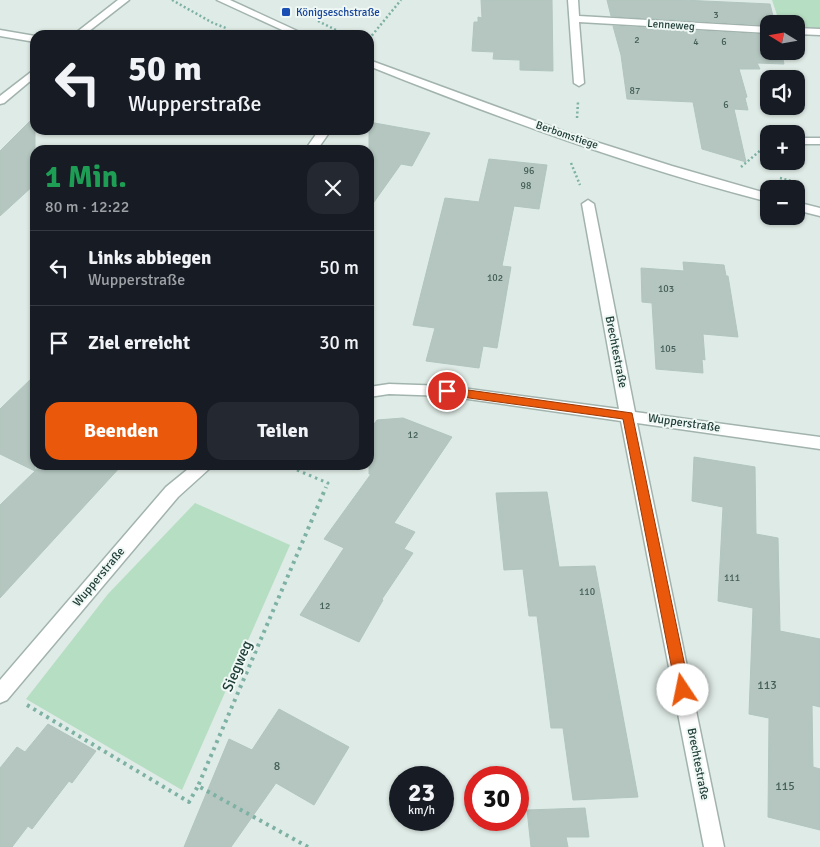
<!DOCTYPE html>
<html lang="de">
<head>
<meta charset="utf-8">
<style>
  :root { --surface:#171b24; --page:#242831; --text:#f1f3f6; --muted:#9ea1a6; --line:#363941; --accent:#ea580c }
  body { margin:0; font-family:Signika,sans-serif; background:var(--page); color:var(--text); height:100vh; display:flex; flex-direction:column; font-size:19px; white-space:nowrap }
  * { box-sizing:border-box; margin:0 }
  p { font-size:16px; color:var(--muted) }
  .icon { flex:none; width:28px; height:28px; fill:none; stroke:currentColor; stroke-width:2; stroke-linecap:round; stroke-linejoin:round }
  .map { position:relative; flex:1; overflow:hidden }
  .panel { position:absolute; left:30px; top:145px; width:344px; height:325px; display:flex; flex-direction:column; background:var(--surface); border-radius:15px; box-shadow:0 1px 4px #0004 }
  .panel>* { flex:none }
  .top-card { position:absolute; left:30px; top:30px; width:344px; height:105px; border-radius:15px; box-shadow:0 1px 4px #0004; background:#171b24; color:var(--text); overflow:hidden }
  .needle { width:32px; rotate:281deg }
  .fabs { position:absolute; left:760px; top:15px; display:grid; gap:10px }
  .fabs a { display:grid; place-items:center; width:45px; height:45px; border-radius:10px; background:var(--surface); box-shadow:0 1px 4px #0004; font-size:25px }
  .speed { position:absolute; left:389px; top:766px; display:flex; gap:10px; font-size:25px; font-weight:700; text-align:center }
  .speed>* { display:grid; place-content:center; width:65px; height:65px; border-radius:50%; background:var(--surface); box-shadow:0 1px 4px #0004; line-height:1 }
  .speed small { font-size:12px; font-weight:400 }
  .speed .limit { border:8px solid #d22; background:#fff; color:#111 }
  .pin { position:absolute; display:grid; place-items:center; width:42px; height:42px; color:#fff; margin:-21px; border:2px solid #fff; border-radius:50%; box-shadow:0 1px 5px #0007 }
  .me { position:absolute; width:55px; margin:-28px; rotate:349deg; stroke-linejoin:round; filter:drop-shadow(0 0 4px #0008) }
  .turn { display:flex; align-items:center; gap:18px; height:105px; padding:0 15px; font-size:22px }
  .turn .icon { width:65px; height:65px; stroke-width:2.5 }
  .turn b { display:block; font-size:35px; line-height:42px }
  .round { display:grid; place-items:center; flex:none; width:52px; height:52px; border-radius:15px; background:var(--page) }
  .head { display:flex; align-items:center; justify-content:space-between; height:85px; padding:0 15px }
  h1 { font-size:30px; font-weight:700; line-height:38px; color:#1e9e55 }
  .button { display:flex; gap:10px; margin-top:auto; padding:10px 15px }
  .button a { flex:1; height:58px; border-radius:15px; background:var(--accent); color:#fff; font-size:20px; font-weight:700; line-height:58px; text-align:center }
  .button a+a { background:var(--page); color:var(--text) }
  ul { padding:0; list-style:none }
  li { display:flex; align-items:center; gap:15px; height:75px; padding:0 15px; border-top:1px solid var(--line) }
  li div { flex:1 }
  li b { display:block; font-size:19px }
  li em { font-style:normal }
  .map>svg:first-child { display:block }
</style>
</head>
<body>
<div class="map">
<svg width="820" height="847" viewBox="0 0 820 847">
  <rect width="100%" height="100%" fill="#dfebe6"/>
  <path fill="#b6dec3" d="M772,0H820V28L796,27V24H780Z
    M195,503L290,545L182,790L26,699L108,594Z"/>
  <path fill="#b4c6bf" stroke="#b1c5be" d="M481,0H552L553,71L520,70V60L493,59L494,52L472,51L474,22H478V17L482,18Z
    M607,0H682L770,4L775,24L769,25L611,16Z
    M613,26L769,35V51H781L784,64L757,63L760,69H739L747,97L745,98L748,110L734,109L746,162L702,149L693,102L627,99L621,55Z
    M35,116V184L0,216V151Z
    M369,122L430,133L412,166L401,164L369,209Z
    M489,159L547,165L539,209L514,206L502,266L511,267L497,348L483,346L479,368L426,361L435,328L413,325L445,198L479,202Z
    M683,262L724,265L726,276H728L738,337L703,334L705,360L702,359L703,373L656,369L652,303L642,302L641,268L684,271Z
    M35,375V470L41,465H122L0,598V505L35,471L0,454V409Z
    M403,418L452,437L394,523L415,532L404,549L413,553L382,599L383,600L359,642L300,615L344,548L324,539L371,474H369V431L377,420Z
    M694,457L755,467L756,534L778,538L780,631L820,639V707L812,705L813,767L820,769V830L768,817L769,718L749,714L753,608L718,601L723,507L692,501Z
    M547,492L559,567L595,566L638,797L573,800L563,728H551L537,616H529L523,569L504,570L496,493Z
    M279,709L349,747L314,805L276,783L231,847H184L229,739L252,750Z
    M48,724L96,751L72,783L69,781L32,829L28,826L12,847H0V768L17,747L25,752Z
    M585,808L589,837H566L568,847H531L527,810Z"/>
  <g fill="none" stroke-linecap="round" stroke-linejoin="round">
    <g stroke="#a2b3ae" stroke-width="3">
      <path id="lane" d="M0,30L35,36V42L0,36Z"/>
    </g>
    <g stroke="#a2b3ae" stroke-width="3">
      <path id="street" d="M118,0H129L84,35H73Z
        M217,0H230L306,35H293Z
        M568,0H578L579,16L769,27V33L579,22L584,83L579,86L574,83Z
        M796,28L820,29V35L796,34Z
        M369,60L571,134L672,166L769,194V202C632,167 499,118 369,66Z
        M35,69V77L4,103L0,104V96Z
        M319,130H331L317,150H305Z
        M796,138H820V144H796Z
        M588,200L594,204L635,412L820,437V449L637,423L724,847H704L621,421L447,396L389,394L369,397V387L389,384L447,386L619,409L582,204Z
        M796,202L820,208V216L796,210Z
        M193,465H212L209,469L178,497L7,700L0,703V680L166,487Z"/>
    </g>
    <path stroke="#7db1a4" stroke-width="2.5" stroke-dasharray="2 2.5" stroke-linecap="butt" d="M172,0L213,23L226,28
      M318,21L346,35
      M369,39L401,0
      M577,118L578,102
      M571,163L580,185
      M741,167L769,143
      M780,178L800,183"/>
    <path stroke="#7db1a4" stroke-width="3" stroke-dasharray="2.5 4" stroke-linecap="butt" d="M285,465L328,483L326,488"/>
    <path stroke="#7db1a4" stroke-width="4" stroke-dasharray="3 4.5" stroke-linecap="butt" d="M27,705L189,802L198,786
      M308,847L198,786L326,487"/>
    <use href="#lane" fill="#fff" fill-rule="evenodd"/>
    <use href="#street" fill="#fff" fill-rule="evenodd"/>
  </g>
  <path fill="#ea580c" stroke="#983908" d="M447,387L632,413L690,690L688,695L683,697L678,695L676,690L623,419L447,395L442,391Z"/>
  <rect fill="#1a4fb4" stroke="#eff8f4" stroke-width="2" x="281" y="7" width="10" height="10" rx="2.5"/>
  <g text-anchor="middle" dominant-baseline="central" stroke-width="4" stroke-linejoin="round" paint-order="stroke">
    <g font-size="10" fill="#445e58">
      <text x="716" y="15">3</text>
      <text x="637" y="40">2</text>
      <text x="696" y="42">4</text>
      <text x="724" y="42">6</text>
      <text x="635" y="91">87</text>
      <text x="726" y="105">6</text>
      <text x="529" y="171">96</text>
      <text x="526" y="186">98</text>
      <text x="495" y="278">102</text>
      <text x="666" y="289">103</text>
      <text x="668" y="349">105</text>
      <text x="413" y="435">12</text>
      <text x="732" y="578">111</text>
      <text x="587" y="592">110</text>
      <text x="325" y="606">12</text>
    </g>
    <g font-size="11" fill="#164399" stroke="#eff8f4" text-anchor="start">
      <text x="296" y="12">Königseschstraße</text>
    </g>
    <g font-size="11" fill="#1f3c36" stroke="#eff8f4">
      <text transform="translate(671 25) rotate(4)">Lenneweg</text>
      <text transform="translate(567 135) rotate(19)">Berbomstiege</text>
    </g>
    <g font-size="12" fill="#1f3c36" stroke="#eff8f4">
      <text transform="translate(616 352) rotate(79)">Brechtestraße</text>
      <text transform="translate(684 423) rotate(8)">Wupperstraße</text>
      <text transform="translate(99 577) rotate(-50)">Wupperstraße</text>
      <text transform="translate(698 764) rotate(79)">Brechtestraße</text>
    </g>
    <g font-size="12" fill="#445e58">
      <text x="767" y="685">113</text>
      <text x="277" y="766">8</text>
      <text x="785" y="786">115</text>
    </g>
    <g font-size="15" fill="#1f3c36" stroke="#eff8f4">
      <text transform="translate(237 666) rotate(-67)">Siegweg</text>
    </g>
  </g>
</svg>
<div class="fabs">
<a><svg class="needle" viewBox="-14 -14 28 28"><path d="M0-13l5 13h-10z" fill="#e53935"/><path d="M0 13l5-13h-10z" fill="#9ea1a6"/></svg></a>
<a><svg class="icon" aria-label="sound" viewBox="0 0 24 24"><path d="M4 9h4l5-4v14l-5-4H4zM17 9q2 3 0 6"/></svg></a>
<a>+</a>
<a>−</a>
</div>
<div class="speed"><div>23<small>km/h</small></div><div class="limit">30</div></div>
<div class="pin" style="left:447px;top:391px;background:#d93025"><svg class="icon" aria-label="arrive" viewBox="0 0 24 24"><path d="M6 21V4h12l-3 4 3 4H6"/></svg></div>
<svg class="me" style="left:683px;top:690px" viewBox="-20 -20 40 40"><circle r="19" fill="#fff"/><path d="M0-13L10 11 0 6-10 11z" fill="#ea580c"/></svg>
<div class="top-card">
<div class="turn"><svg class="icon" aria-label="left" viewBox="0 0 24 24"><path d="M17 20v-9H6M10 6l-5 5 5 5"/></svg><div><b>50 m</b>Wupperstraße</div></div>
</div>
<section class="panel">
<div class="head"><div><h1>1 Min.</h1><p>80 m · 12:22</p></div><a class="round"><svg class="icon" aria-label="close" viewBox="0 0 24 24"><path d="M6 6l12 12M18 6L6 18"/></svg></a></div>
<ul>
<li><svg class="icon" aria-label="left" viewBox="0 0 24 24"><path d="M17 20v-9H6M10 6l-5 5 5 5"/></svg><div><b>Links abbiegen</b><p>Wupperstraße</p></div><em>50 m</em></li>
<li><svg class="icon" aria-label="arrive" viewBox="0 0 24 24"><path d="M6 21V4h12l-3 4 3 4H6"/></svg><div><b>Ziel erreicht</b></div><em>30 m</em></li>
</ul>
<div class="button"><a>Beenden</a><a>Teilen</a></div>
</section>
</div>
</body>
</html>
